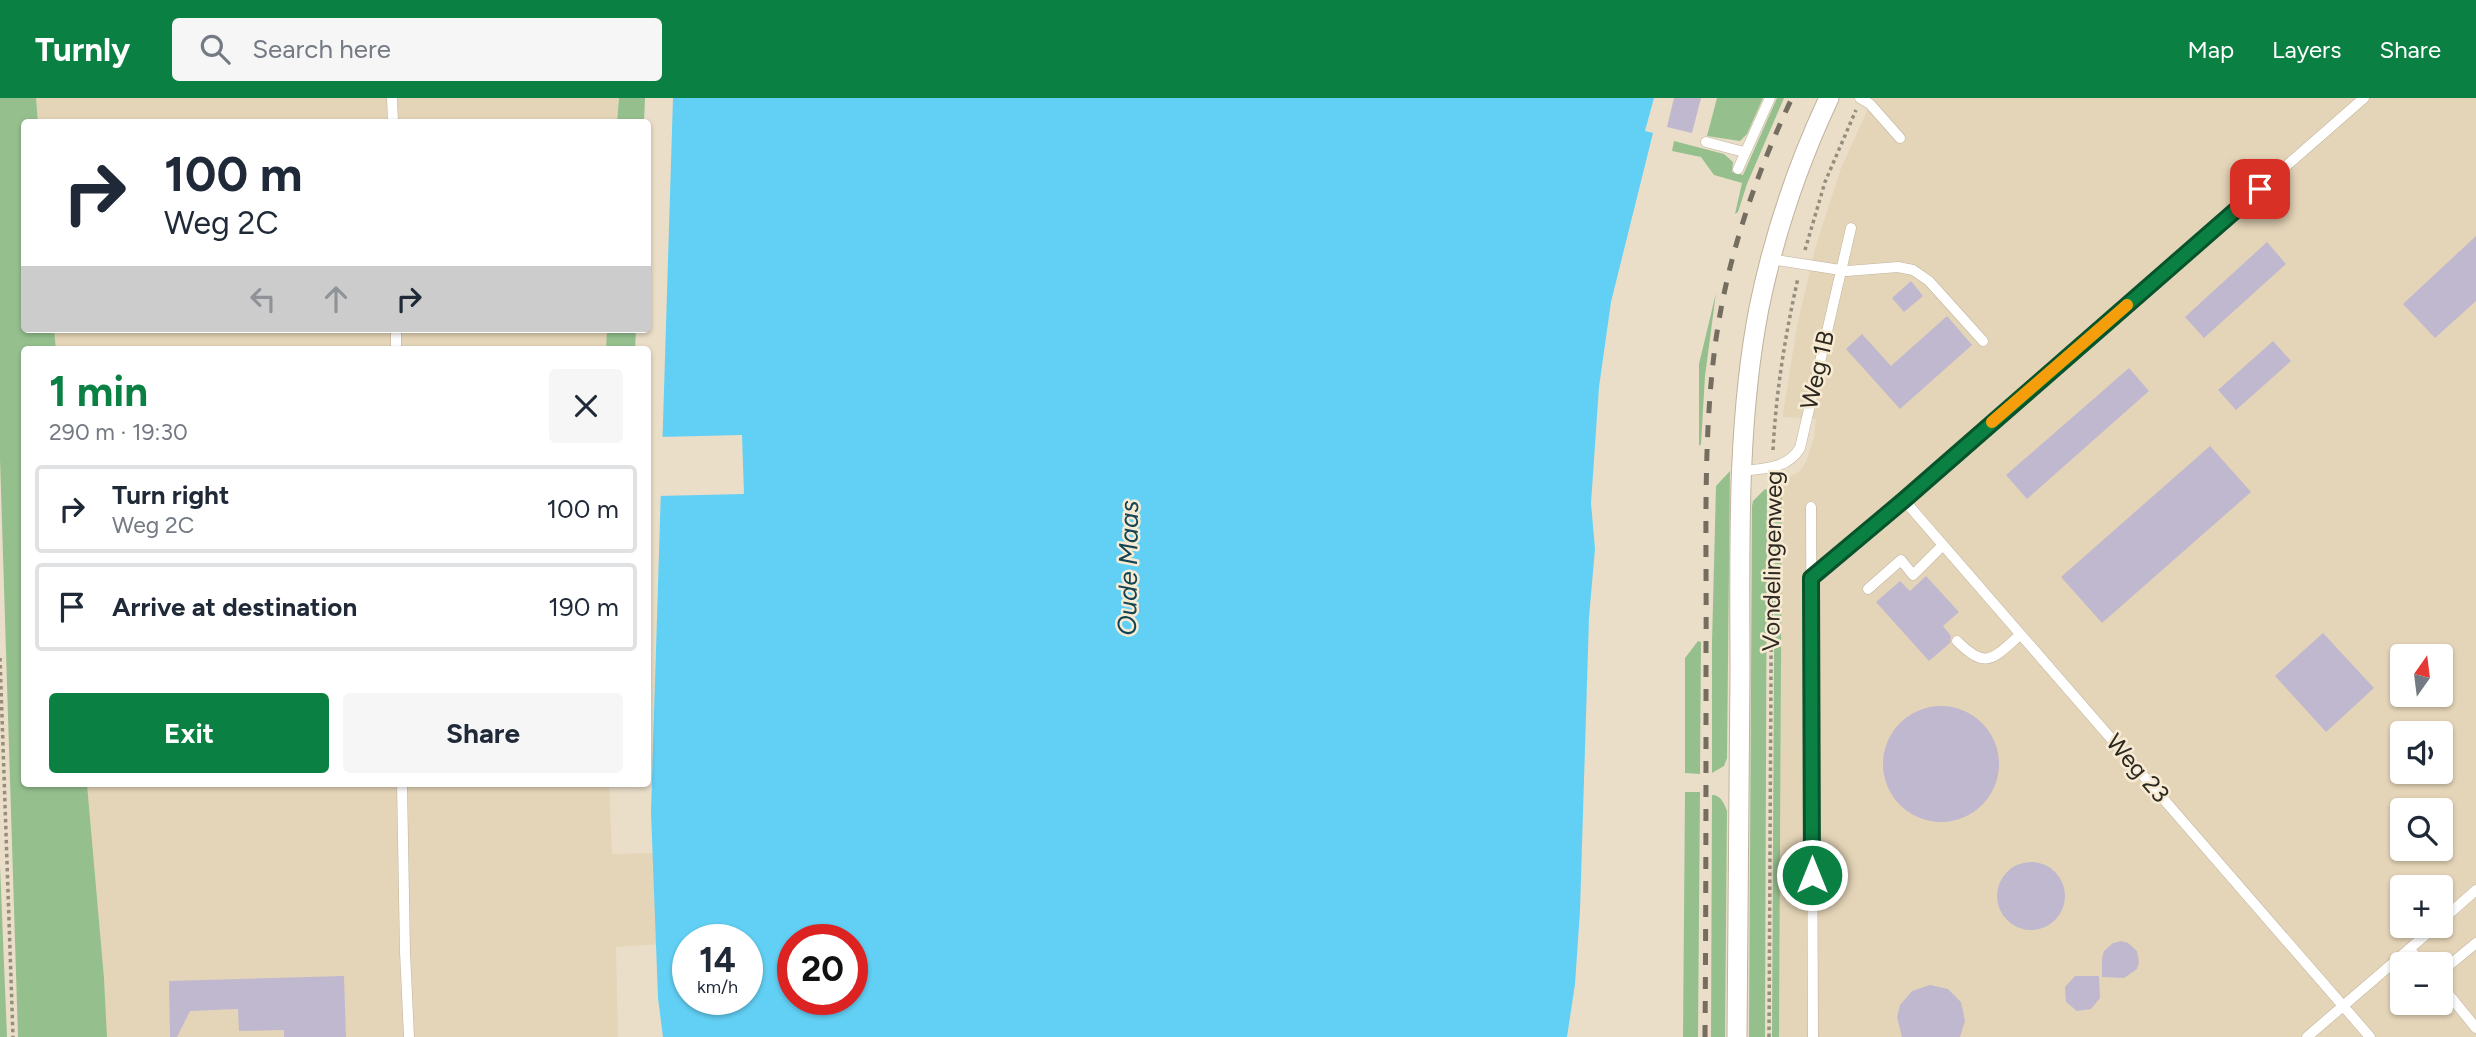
<!DOCTYPE html>
<html lang="en">
<head>
<meta charset="utf-8">
<style>
  :root { --surface:#fff; --page:#f6f6f7; --text:#1f2937; --muted:#747a83; --line:#e0e1e3; --accent:#0b8043 }
  body { margin:0; font-family:Figtree,sans-serif; background:var(--page); color:var(--text); height:100vh; display:flex; flex-direction:column; font-size:26px; white-space:nowrap }
  * { box-sizing:border-box; margin:0 }
  p { font-size:23px; color:var(--muted) }
  .icon { flex:none; width:38px; height:38px; fill:none; stroke:currentColor; stroke-width:2; stroke-linecap:round; stroke-linejoin:round }
  .map { position:relative; flex:1; overflow:hidden }
  .drawer { position:absolute; left:21px; top:248px; width:630px; height:441px; display:flex; flex-direction:column; background:var(--surface); border-radius:7px; box-shadow:0 2px 5px #0004 }
  .drawer>* { flex:none }
  .hud { position:absolute; left:21px; top:21px; width:630px; height:214px; border-radius:7px; box-shadow:0 2px 5px #0004; background:#fff; color:var(--text); overflow:hidden }
  .needle { width:46px; rotate:14deg }
  .controls { position:absolute; left:2390px; top:546px; display:grid; gap:14px }
  .controls a { display:grid; place-items:center; width:63px; height:63px; border-radius:7px; background:var(--surface); box-shadow:0 2px 5px #0004; font-size:35px }
  .speed { position:absolute; left:672px; top:826px; display:flex; gap:14px; font-size:35px; font-weight:700; text-align:center }
  .speed>* { display:grid; place-content:center; width:91px; height:91px; border-radius:50%; background:var(--surface); box-shadow:0 2px 5px #0004; line-height:1 }
  .speed small { font-size:18px; font-weight:400 }
  .speed .limit { border:10px solid #d22; background:#fff; color:#111 }
  .pin { position:absolute; display:grid; place-items:center; width:60px; height:60px; color:#fff; margin:-30px; border-radius:14px; box-shadow:0 4px 10px #0006 }
  .me { position:absolute; width:77px; margin:-38px; rotate:0deg; stroke-linejoin:round; filter:drop-shadow(0 0 5px #0008) }
  .turn { display:flex; align-items:center; gap:24px; height:147px; padding:0 28px; font-size:32px }
  .turn .icon { width:91px; height:91px; stroke-width:2.5 }
  .turn b { display:block; font-size:49px; line-height:60px }
  .lanes { display:flex; align-items:center; height:66px; padding:0 28px; background:#0003; justify-content:center; gap:35px; direction:ltr }
  .lanes .off { opacity:.35 }
  .round { display:grid; place-items:center; flex:none; width:74px; height:74px; border-radius:7px; background:var(--page) }
  .summary { display:flex; align-items:center; justify-content:space-between; height:119px; padding:0 28px }
  h1 { font-size:42px; font-weight:700; line-height:52px; color:var(--accent) }
  .primary-button { display:flex; gap:14px; margin-top:auto; padding:14px 28px }
  .primary-button a { flex:1; height:80px; border-radius:7px; background:var(--accent); color:#fff; font-size:28px; font-weight:700; line-height:80px; text-align:center }
  .primary-button a+a { background:var(--page); color:var(--text) }
  ul { padding:0; list-style:none }
  li { display:flex; align-items:center; gap:21px; height:88px; margin:0 14px 10px; padding:0 14px; border:4px solid var(--line); border-radius:7px }
  li div { flex:1 }
  li b { display:block; font-size:26px }
  li em { font-style:normal }
  header { display:flex; align-items:center; gap:42px; box-sizing:border-box; height:98px; padding:0 35px; background:var(--accent); color:#fff }
  header strong { font-size:33px }
  nav { display:flex; gap:38px; margin-inline-start:auto; font-size:24px }
  .search { width:490px; height:63px; background:var(--page); display:flex; align-items:center; gap:18px; box-sizing:border-box; padding:0 24px; border-radius:7px; color:var(--muted); font-size:26px }
  .map>svg:first-child { display:block }
</style>
</head>
<body>
<header>
<strong>Turnly</strong>
<div class="search"><svg class="icon" aria-label="search" viewBox="0 0 24 24"><circle cx="10" cy="10" r="6"/><path d="M15 15l6 6"/></svg>Search here</div>
<nav><a>Map</a><a>Layers</a><a>Share</a></nav>
</header>
<div class="map">
<svg width="2476" height="939" viewBox="0 0 2476 939">
  <rect width="100%" height="100%" fill="#eadec8"/>
  <path fill="#e5d5b8" fill-rule="evenodd" d="M36,0H619L617,24H38Z
    M1873,0H2476V939H1779L1782,382L1799,374L1806,364L1814,340L1816,321L1783,319V316L1797,228L1815,151L1841,70ZM2403,558H2441V597H2403ZM2403,635H2441V674H2403ZM2403,712H2441V751H2403ZM2403,789H2441V828H2403ZM2403,866H2441V905H2403Z
    M54,231H607L606,252H56Z
    M87,686H609L612,756L754,752L688,844L616,849L618,939H107L104,880Z"/>
  <path fill="#95c08e" d="M0,0H36L38,24H24V231H54L56,252H24V686H87L104,880L107,939H18L0,361Z
    M619,0H645L644,24H617Z
    M1717,0H1763L1747,36L1740,43L1707,38Z
    M1777,0H1784L1747,86L1738,114L1735,116L1742,85L1714,77L1701,59L1672,53L1674,43L1724,56L1733,64L1732,74L1743,77Z
    M1716,195L1705,278L1701,346L1699,348V266Z
    M607,231H636L635,252H606Z
    M1730,373L1727,660L1724,668L1712,675V545L1716,388Z
    M1778,380H1787L1782,382L1779,939H1772L1775,382Z
    M1765,391L1767,392L1765,939H1749L1752,408L1753,403Z
    M1698,543L1701,544L1700,676L1685,675V560Z
    M1685,694H1700L1698,939H1683Z
    M1712,697C1721,697 1724,705 1727,713L1725,939H1711Z
    M0,768L7,939H0Z"/>
  <path fill="#62d0f4" fill-rule="evenodd" d="M673,0H1654L1645,33L1653,35L1611,204L1599,289L1591,405L1595,451L1589,519L1580,813L1575,886L1567,939H663L658,900L651,714ZM688,842H747V901H688ZM793,842H852V901H793Z"/>
  <path fill="#eadec8" d="M742,337L744,396L657,398L659,339Z"/>
  <path fill="#bfb8cf" d="M1674,0H1701L1692,35L1667,29Z
    M2476,138V203L2435,240L2403,206Z
    M2267,144L2286,166L2204,240L2185,219Z
    M1911,183L1923,198L1904,214L1892,200Z
    M1947,218L1972,247L1900,311L1846,251L1862,236L1891,268Z
    M2273,243L2291,263L2236,312L2218,292Z
    M2129,270L2149,293L2027,401L2006,377Z
    M2210,348L2251,394L2102,525L2061,479Z
    M1926,478L1959,514L1943,528L1951,538L1950,545L1929,563L1876,504L1900,483L1910,493Z
    M2323,535L2374,590L2326,634L2275,578Z
    M1883 666a58 58 0 1 1 116 0a58 58 0 1 1-116 0Z
    M1997 798a34 34 0 1 1 68 0a34 34 0 1 1-68 0Z
    M2121,843L2128,845L2137,853L2139,864L2137,871L2124,880L2102,879V860L2104,853L2113,845Z
    M344,878L346,939H284V932L239,933L238,911L190,913L177,939H170L169,883Z
    M2075,878H2099L2100,900L2091,911L2077,913L2066,904L2065,889Z
    M1930,887L1948,891L1961,904L1965,923L1960,939H1902L1897,919L1900,907L1912,893Z"/>
  <g fill="none" stroke-linecap="round" stroke-linejoin="round">
    <g stroke="#bfb39d" stroke-width="11">
      <path id="service" d="M392,0L393,24
        M1860,0L1870,6L1900,40
        M1706,44L1744,54
        M1738,71L1770,0
        M1770,161L1847,173L1898,169L1913,172L1929,183L1983,243
        M396,231V252
        M1743,373C1766,370 1787,371 1800,350L1851,130
        M1904,402L2370,939
        M1811,409L1813,939
        M1811,480L1904,402L2364,0
        M1868,491L1901,462L1913,477L1943,447
        M1957,543C1987,573 1993,560 2020,537
        M402,686L405,854L409,939
        M2441,823L2476,792
        M2409,851L2423,866
        M2441,874L2476,845
        M2441,887L2476,930
        M2307,939L2436,828"/>
    </g>
    <g stroke="#bfb39d" stroke-width="21">
      <path id="minor" d="M1737,939C1738,817 1739,696 1740,574C1740,454 1736,329 1759,210C1774,137 1797,68 1829,0"/>
    </g>
    <path stroke="#968d7d" stroke-width="3.5" stroke-dasharray="3.5 3.5" stroke-linecap="butt" d="M1805,152L1825,84L1856,12
      M1773,352C1776,294 1785,238 1798,180
      M0,560L13,939
      M1769,939L1772,385"/>
    <use href="#service" stroke="#fff" stroke-width="10"/>
    <use href="#minor" stroke="#fff" stroke-width="19"/>
    <path stroke="#756d60" stroke-width="5" stroke-dasharray="12 12" stroke-linecap="butt" d="M1705,939C1706,809 1706,678 1706,548C1707,446 1702,342 1716,241C1728,157 1756,76 1792,0"/>
  </g>
  <g fill="none" stroke-linecap="round" stroke-linejoin="round">
    <g stroke="#07532c" stroke-width="18">
      <path id="route" d="M1812,777L1811,480L1904,402L2260,91"/>
    </g>
    <use href="#route" stroke="#0b8043" stroke-width="12"/>
    <path stroke="#f59e0b" stroke-width="12" d="M1992,324L2127,207"/>
  </g>
  <g text-anchor="middle" dominant-baseline="central" stroke-width="5" stroke-linejoin="round" paint-order="stroke">
    <g font-size="24" fill="#2d2820" stroke="#f7ebd4">
      <text transform="translate(1817 272) rotate(-77)">Weg 1B</text>
      <text transform="translate(1772 463) rotate(-89)">Vondelingenweg</text>
      <text transform="translate(2138 670) rotate(49)">Weg 23</text>
    </g>
    <g font-size="26" font-style="italic" fill="#134453" stroke="#f7ebd4">
      <text transform="translate(1128 470) rotate(-89)">Oude Maas</text>
    </g>
  </g>
</svg>
<div class="controls">
<a><svg class="needle" viewBox="-14 -14 28 28"><path d="M0-13l5 13h-10z" fill="#e53935"/><path d="M0 13l5-13h-10z" fill="#747a83"/></svg></a>
<a><svg class="icon" aria-label="sound" viewBox="0 0 24 24"><path d="M4 9h4l5-4v14l-5-4H4zM17 9q2 3 0 6"/></svg></a>
<a><svg class="icon" aria-label="search" viewBox="0 0 24 24"><circle cx="10" cy="10" r="6"/><path d="M15 15l6 6"/></svg></a>
<a>+</a>
<a>−</a>
</div>
<div class="speed"><div>14<small>km/h</small></div><div class="limit">20</div></div>
<div class="pin" style="left:2260px;top:91px;background:#d93025"><svg class="icon" aria-label="arrive" viewBox="0 0 24 24"><path d="M6 21V4h12l-3 4 3 4H6"/></svg></div>
<svg class="me" style="left:1812px;top:777px" viewBox="-20 -20 40 40"><circle r="17" fill="#0b8043" stroke="#fff" stroke-width="3"/><path d="M0-11L8 9 0 5-8 9z" fill="#fff"/></svg>
<div class="hud">
<div class="turn"><svg class="icon" aria-label="right" viewBox="0 0 24 24"><path d="M7 20v-9h11M14 6l5 5-5 5"/></svg><div><b>100 m</b>Weg 2C</div></div>
<div class="lanes"><svg class="icon off" aria-label="left" viewBox="0 0 24 24"><path d="M17 20v-9H6M10 6l-5 5 5 5"/></svg><svg class="icon off" aria-label="ahead" viewBox="0 0 24 24"><path d="M12 20V5M6 11l6-6 6 6"/></svg><svg class="icon" aria-label="right" viewBox="0 0 24 24"><path d="M7 20v-9h11M14 6l5 5-5 5"/></svg></div>
</div>
<section class="drawer">
<div class="summary"><div><h1>1 min</h1><p>290 m · 19:30</p></div><a class="round"><svg class="icon" aria-label="close" viewBox="0 0 24 24"><path d="M6 6l12 12M18 6L6 18"/></svg></a></div>
<ul>
<li><svg class="icon" aria-label="right" viewBox="0 0 24 24"><path d="M7 20v-9h11M14 6l5 5-5 5"/></svg><div><b>Turn right</b><p>Weg 2C</p></div><em>100 m</em></li>
<li><svg class="icon" aria-label="arrive" viewBox="0 0 24 24"><path d="M6 21V4h12l-3 4 3 4H6"/></svg><div><b>Arrive at destination</b></div><em>190 m</em></li>
</ul>
<div class="primary-button"><a>Exit</a><a>Share</a></div>
</section>
</div>
</body>
</html>
